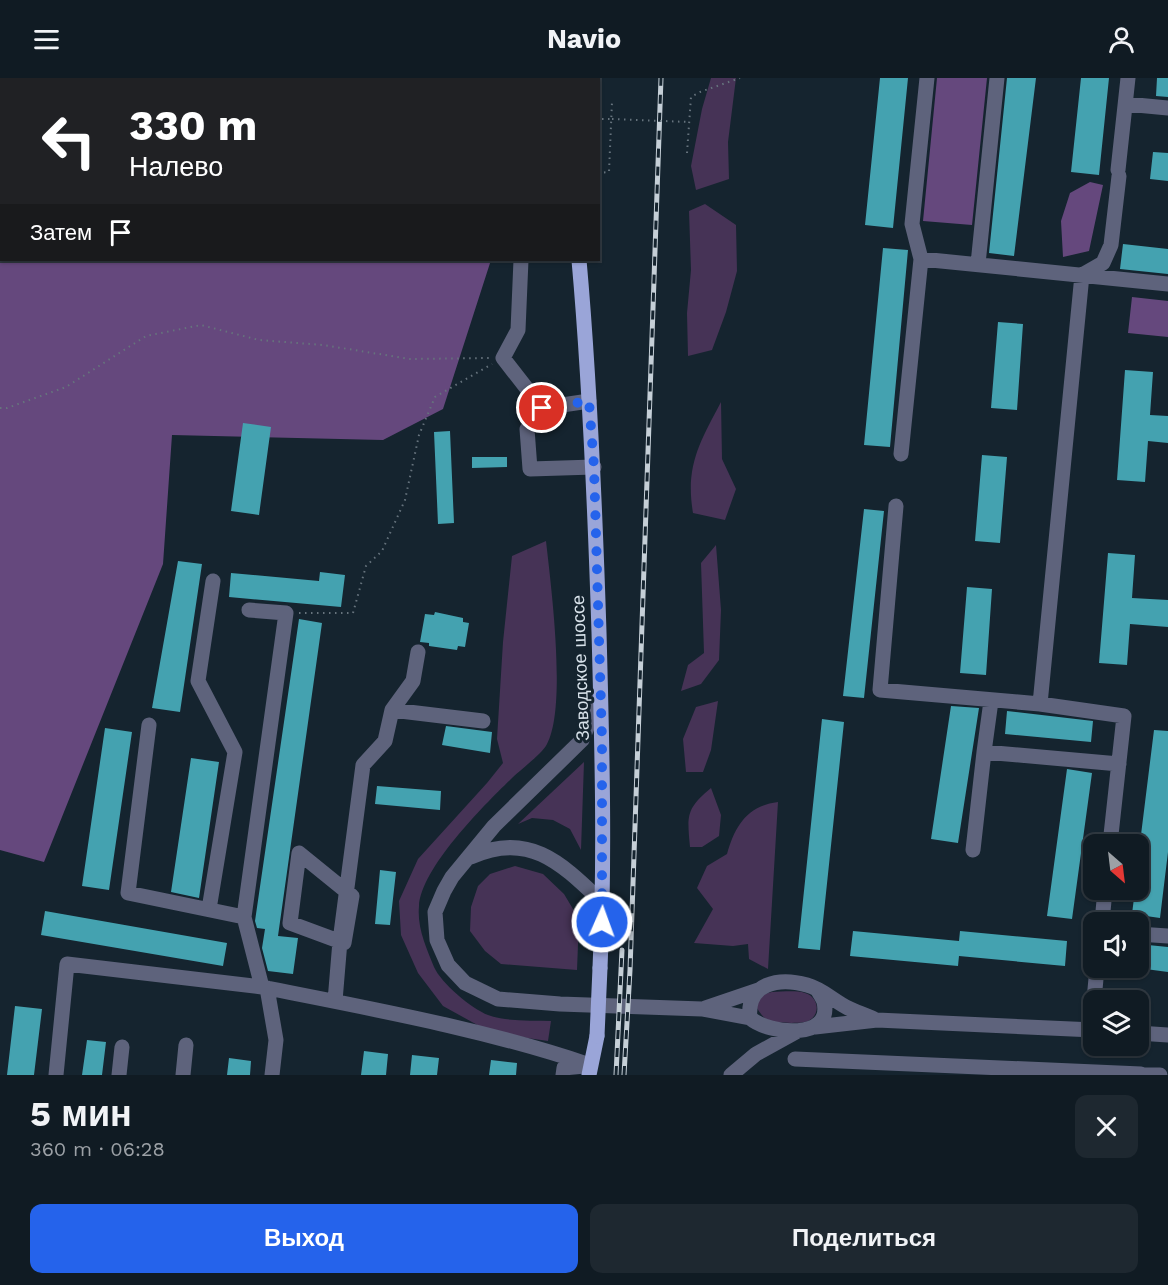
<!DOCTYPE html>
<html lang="ru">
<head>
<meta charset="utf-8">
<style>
  :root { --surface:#101b23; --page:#1e2830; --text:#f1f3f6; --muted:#9ca1a6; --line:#303941; --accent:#2563eb }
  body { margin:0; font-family:"Work Sans",sans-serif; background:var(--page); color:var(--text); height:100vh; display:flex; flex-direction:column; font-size:22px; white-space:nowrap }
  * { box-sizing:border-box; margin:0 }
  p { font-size:20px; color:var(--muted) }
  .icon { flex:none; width:33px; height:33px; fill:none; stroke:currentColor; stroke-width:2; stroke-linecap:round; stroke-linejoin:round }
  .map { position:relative; height:997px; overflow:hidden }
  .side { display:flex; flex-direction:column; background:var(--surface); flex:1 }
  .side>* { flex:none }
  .guide { position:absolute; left:0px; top:0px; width:600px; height:183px; box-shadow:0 2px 4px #0004,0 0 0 2px var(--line); background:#202124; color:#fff; overflow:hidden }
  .needle { width:39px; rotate:152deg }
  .controls { position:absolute; left:1083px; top:756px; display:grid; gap:12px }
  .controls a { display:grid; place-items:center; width:66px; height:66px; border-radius:12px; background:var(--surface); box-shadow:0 2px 4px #0004,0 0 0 2px var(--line); font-size:30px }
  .pin { position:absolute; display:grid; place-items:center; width:51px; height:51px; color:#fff; margin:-26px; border:3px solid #fff; border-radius:50%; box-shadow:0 2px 6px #0007 }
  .me { position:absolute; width:66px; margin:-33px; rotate:2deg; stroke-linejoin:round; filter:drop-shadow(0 0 4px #0008) }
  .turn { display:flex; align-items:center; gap:21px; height:126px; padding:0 30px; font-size:27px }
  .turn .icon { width:78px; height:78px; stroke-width:2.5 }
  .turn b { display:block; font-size:42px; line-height:51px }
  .then { display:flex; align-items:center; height:57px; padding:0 30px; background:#0003; gap:12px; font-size:22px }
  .round { display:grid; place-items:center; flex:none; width:63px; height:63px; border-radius:12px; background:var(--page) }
  .overview { display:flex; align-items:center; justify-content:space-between; height:102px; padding:0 30px }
  h1 { font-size:36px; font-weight:700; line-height:45px }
  .action { display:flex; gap:12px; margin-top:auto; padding:12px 30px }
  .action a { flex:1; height:69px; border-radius:12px; background:var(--accent); color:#fff; font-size:24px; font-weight:700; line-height:69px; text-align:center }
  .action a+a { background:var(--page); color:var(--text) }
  header { display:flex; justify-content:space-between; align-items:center; height:78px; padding:0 30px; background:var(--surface); font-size:27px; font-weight:700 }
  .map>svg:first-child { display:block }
</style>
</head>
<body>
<header><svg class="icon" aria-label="menu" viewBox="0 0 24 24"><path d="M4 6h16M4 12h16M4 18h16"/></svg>Navio<svg class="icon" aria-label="person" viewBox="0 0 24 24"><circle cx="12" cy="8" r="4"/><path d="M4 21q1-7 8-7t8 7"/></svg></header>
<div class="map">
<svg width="1168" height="997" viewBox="0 0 1168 997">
  <rect width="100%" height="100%" fill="#15242f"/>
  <path fill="#463356" d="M711,0H736L728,64L729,101L696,112L691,88L702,31Z
    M705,126L736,147L737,193L726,234L712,272L688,278L687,235L691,192L689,133Z
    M721,324L722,381L736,411L725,442L693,435C685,388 700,364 721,324Z
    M546,463C551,508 567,629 547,666C542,676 520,692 511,701C484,727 421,790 419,828C417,850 426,869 434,889C441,905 472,931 488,937C507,944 531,942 551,943L548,963L507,957L481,949L443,928L418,895L401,857L399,823L418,781L487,705L503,685L497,661L503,564L512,478Z
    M716,467L721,532L719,582L701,606L681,613L688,587L704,575L701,485Z
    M718,623L711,672L703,694H686L683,661L696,629Z
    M584,684L581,772L570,751L553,742L532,740L518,746Z
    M711,710L721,737L719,758L702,769H690C687,737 686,731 711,710Z
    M778,724L768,891L749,881L748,866L733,868L694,865L713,831L697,810L707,788L727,776C735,748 747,728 778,724Z
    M515,788L543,796L564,816L579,841L577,892L501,886L485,873L470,853L471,829L478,808L490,796Z
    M772,914C782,914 795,912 805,915C819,919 821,937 808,943C802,946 777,945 770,943C764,941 760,935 757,930C758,920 762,916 772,914Z"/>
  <path fill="#65487d" d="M0,0H519L2,2V182H491L443,331L383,362L172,357L163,486L44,784L0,772Z
    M937,0H987L972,147L923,143Z
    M1090,104L1103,107L1089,173L1063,179L1061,143L1070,115Z
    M1132,219L1168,223V259L1128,255Z"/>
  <path fill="#44a2b0" d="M880,0H908L893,150L865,147Z
    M1007,0H1036L1014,178L989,175Z
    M1081,0H1109L1099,97L1071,94Z
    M1157,0H1168V19L1156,18Z
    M1153,74L1168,75V103L1150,101Z
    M1123,166L1168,171V196L1120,191Z
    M883,170L908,172L890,369L864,367Z
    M998,244L1023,246L1017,332L991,330Z
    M1125,292L1153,294L1150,337L1168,338V365L1148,363L1145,404L1117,402Z
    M243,345L271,349L259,437L231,433Z
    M450,353L454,445L438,446L434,354Z
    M982,377L1007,379L1000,465L975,463Z
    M472,379H507V389L472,390Z
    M864,431L884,433L864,620L843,618Z
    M1108,475L1135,477L1132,520L1168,522V549L1130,546L1127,587L1099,585Z
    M178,483L202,486L180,634L152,630Z
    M320,494L345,497L341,529L229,519L231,495L319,503Z
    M967,509L992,511L986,597L960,595Z
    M435,534L463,540V544L469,545L465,569L458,568L457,572L429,568V565L420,564L425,536L434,537Z
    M299,541L322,545L278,858L298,860L293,896L268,893L262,870L265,851L257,850L255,843Z
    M951,628L979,630L958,765L931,761Z
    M1007,633L1093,643L1091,664L1005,656Z
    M822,641L844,644L820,872L798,870Z
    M446,648L492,654L490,675L442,667Z
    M105,650L132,654L109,812L82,808Z
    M1154,652L1168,653V774L1160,840L1132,836L1135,812H1138V781Z
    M191,680L219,684L199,820L171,814Z
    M1067,691L1092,695L1072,841L1047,838Z
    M377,708L441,713L440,732L375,726Z
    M380,792L396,794L390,847L375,846Z
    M45,833L227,865L223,888L41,857Z
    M853,853L959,863L960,853L1067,863L1065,888L959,878L958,888L850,878Z
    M1138,866L1168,869V894L1138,890Z
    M15,928L42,931L34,997H7Z
    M87,962L106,964L102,997H82Z
    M364,973L388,976L386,997H361Z
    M412,977L439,980L437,997H410Z
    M229,980L251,983L250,997H227Z
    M491,982L517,985L516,997H489Z"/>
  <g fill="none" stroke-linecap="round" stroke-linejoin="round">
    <path stroke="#66737d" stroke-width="2" stroke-dasharray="1.5 4.5" stroke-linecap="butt" d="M602,41H612
      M687,75L691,19L700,14L740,0
      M598,95L609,94L612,24
      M0,330H7L66,309L146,258L201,247L259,262L323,267L410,281L490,280
      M299,535H353L366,488L382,473L405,422L419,357L435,319L492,286"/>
    <path stroke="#5e637c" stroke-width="15" d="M1126,26L1168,30
      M1118,92L1128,0
      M921,181L912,146L927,0
      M521,182L518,252L503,280L542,330L527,351L530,391L594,389
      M978,186L997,0
      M542,330L589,323
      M901,376L921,181L1168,206
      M896,428L880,612L1040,626L1124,638L1110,766
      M600,617L582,662L494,748L452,799L444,813L435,834L437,862L448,887L465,905L498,921L560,926L702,931L750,940
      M1040,626L1082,197L1103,185L1111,167L1119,98
      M392,632L483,643
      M149,647L128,815L244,839L262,909C372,931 484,951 590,987
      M984,674L991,623
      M973,772L984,674L1119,686
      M299,775L352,818L344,865L290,845Z
      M471,779C530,752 563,787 603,825
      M209,831L235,674L198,603L213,503
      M244,839L286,535L249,532
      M1102,844L1105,812
      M1138,856L1168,858
      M267,910L276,962L272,997
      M817,911C819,915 823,920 824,924C833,962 770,957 750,940C746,905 779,899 807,907C822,911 834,923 848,930C856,934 866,937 874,941
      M1094,922L1097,890
      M335,923L340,863L363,687L385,663L392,632L413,603L418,574
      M705,930L758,912
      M815,949L877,942L1094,952
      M1091,952L1094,926
      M1138,955L1168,957
      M795,981L1141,996
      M56,997L67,886L262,909
      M119,997L122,969
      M183,997L186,967
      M563,997L564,990L584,988
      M731,997L756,976L796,954
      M1141,997H1160"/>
    <path stroke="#9aa5d8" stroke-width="15" d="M562,0V2
      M579,182C590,305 595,429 599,554C602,666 605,778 600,890
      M589,997L597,958"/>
    <g stroke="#c5cfd7" stroke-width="5">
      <path id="rail" d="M616,997L622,872
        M624,997L630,892L661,0"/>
    </g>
    <use href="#rail" stroke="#15242f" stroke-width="3" stroke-dasharray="9" stroke-linecap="butt"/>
    <path stroke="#66737d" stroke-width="2" stroke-dasharray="1.5 4.5" stroke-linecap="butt" d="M612,41L689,44"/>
    <path stroke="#9aa5d8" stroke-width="15" d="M597,958L600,890"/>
  </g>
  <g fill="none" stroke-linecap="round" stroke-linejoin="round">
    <path stroke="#2563eb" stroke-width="10" stroke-dasharray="0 18" d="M542,330L589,323L594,389L602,662V844"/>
  </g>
  <g text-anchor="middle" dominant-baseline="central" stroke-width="6" stroke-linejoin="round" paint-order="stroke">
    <g font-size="18" fill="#d9e3eb" stroke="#15242f">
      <text transform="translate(580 590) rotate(-92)">Заводское шоссе</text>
    </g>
  </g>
</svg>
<div class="controls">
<a><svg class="needle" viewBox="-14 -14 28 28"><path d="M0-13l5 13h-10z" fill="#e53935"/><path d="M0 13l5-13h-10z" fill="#9ca1a6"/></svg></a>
<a><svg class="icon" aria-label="sound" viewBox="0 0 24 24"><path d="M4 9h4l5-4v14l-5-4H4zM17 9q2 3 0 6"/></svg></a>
<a><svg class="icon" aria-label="layers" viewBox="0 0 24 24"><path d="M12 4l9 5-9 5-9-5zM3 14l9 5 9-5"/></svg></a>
</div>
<div class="pin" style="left:542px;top:330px;background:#d93025"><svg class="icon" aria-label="arrive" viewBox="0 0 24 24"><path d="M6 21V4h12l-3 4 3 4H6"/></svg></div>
<svg class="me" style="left:602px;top:844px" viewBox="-20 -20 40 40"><circle r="17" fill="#2563eb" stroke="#fff" stroke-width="3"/><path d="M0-11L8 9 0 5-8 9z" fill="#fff"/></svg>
<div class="guide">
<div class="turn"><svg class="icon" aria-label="left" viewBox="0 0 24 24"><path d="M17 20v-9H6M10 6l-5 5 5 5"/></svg><div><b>330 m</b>Налево</div></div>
<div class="then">Затем<svg class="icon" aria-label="arrive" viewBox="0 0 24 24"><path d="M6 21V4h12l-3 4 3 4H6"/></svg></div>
</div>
</div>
<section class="side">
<div class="overview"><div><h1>5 мин</h1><p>360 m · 06:28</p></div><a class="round"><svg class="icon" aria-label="close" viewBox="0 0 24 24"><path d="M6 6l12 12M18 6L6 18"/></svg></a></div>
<div class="action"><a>Выход</a><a>Поделиться</a></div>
</section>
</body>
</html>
